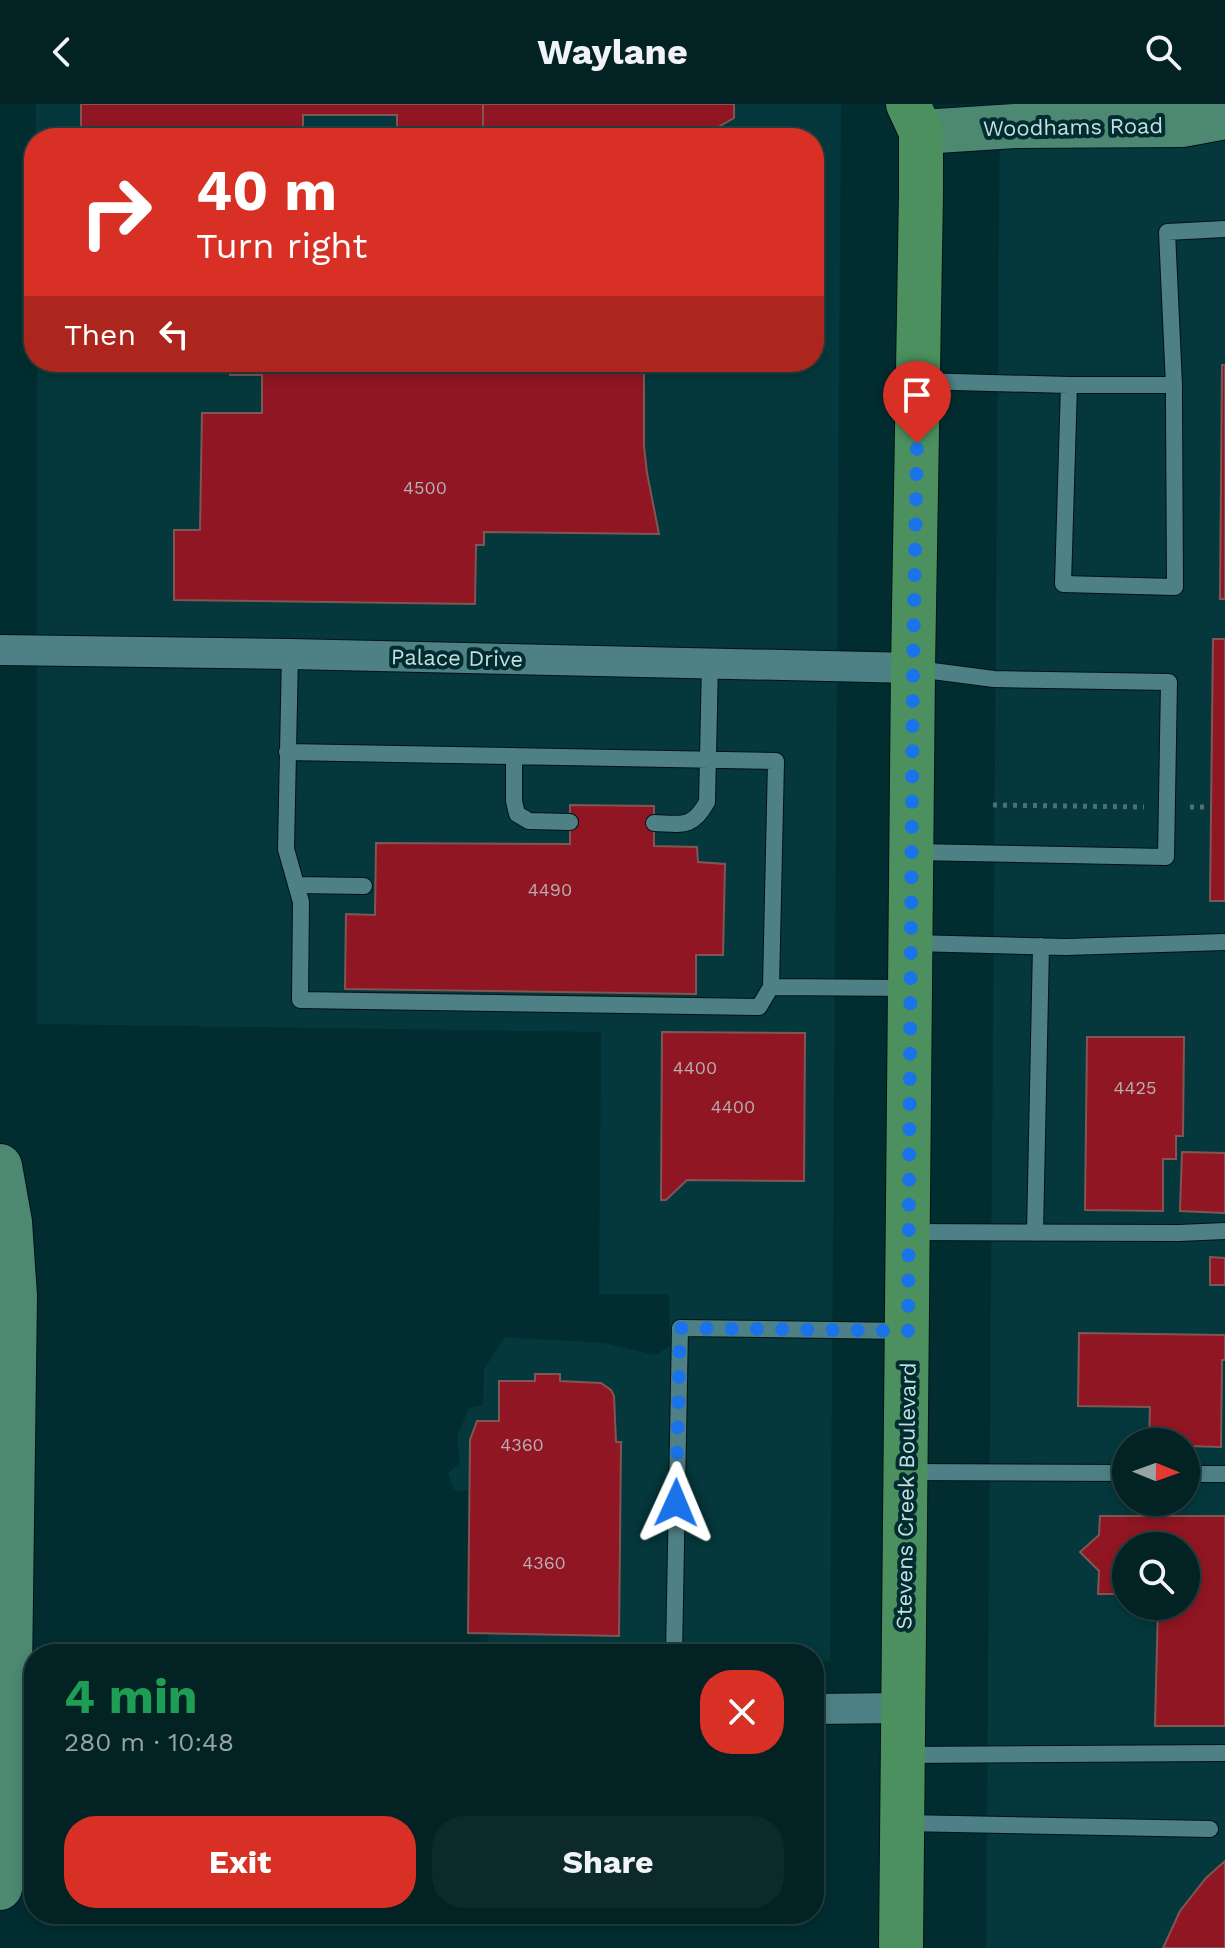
<!DOCTYPE html>
<html lang="en">
<head>
<meta charset="utf-8">
<style>
  :root { --surface:#022224; --page:#0c2a2c; --text:#f1f3f6; --muted:#96a4a6; --line:#233f41; --accent:#d93025 }
  body { margin:0; font-family:"Work Sans",sans-serif; background:var(--page); color:var(--text); height:100vh; display:flex; flex-direction:column; font-size:30px; white-space:nowrap }
  * { box-sizing:border-box; margin:0 }
  p { font-size:26px; color:var(--muted) }
  .icon { flex:none; width:44px; height:44px; fill:none; stroke:currentColor; stroke-width:2; stroke-linecap:round; stroke-linejoin:round }
  .map { position:relative; flex:1; overflow:hidden }
  .panel { position:absolute; left:24px; top:1540px; width:800px; height:280px; display:flex; flex-direction:column; background:var(--surface); border-radius:32px; box-shadow:0 4px 12px #0003,0 0 0 2px var(--line) }
  .panel>* { flex:none }
  .hud { position:absolute; left:24px; top:24px; width:800px; height:244px; border-radius:32px; box-shadow:0 4px 12px #0003,0 0 0 2px var(--line); background:#d93025; color:#fff; overflow:hidden }
  .needle { width:52px; rotate:91deg }
  .buttons { position:absolute; left:1112px; top:1324px; display:grid; gap:16px }
  .buttons a { display:grid; place-items:center; width:88px; height:88px; border-radius:50%; background:var(--surface); box-shadow:0 4px 12px #0003,0 0 0 2px var(--line); font-size:40px }
  .pin { position:absolute; display:grid; place-items:center; width:68px; height:68px; color:#fff; margin:-82px -34px; border-radius:50% 50% 50% 0; rotate:-45deg; box-shadow:0 0 8px #0007 }
  .pin .icon { rotate:45deg }
  .me { position:absolute; width:88px; margin:-44px; rotate:1deg; stroke-linejoin:round; filter:drop-shadow(0 0 6px #0008) }
  .turn { display:flex; align-items:center; gap:28px; height:168px; padding:0 40px; font-size:36px }
  .turn .icon { width:104px; height:104px; stroke-width:2.5 }
  .turn b { display:block; font-size:56px; line-height:68px }
  .then { display:flex; align-items:center; height:76px; padding:0 40px; background:#0003; gap:16px; font-size:30px }
  .round { display:grid; place-items:center; flex:none; width:84px; height:84px; border-radius:32px; background:var(--page) }
  .headline { display:flex; align-items:center; justify-content:space-between; height:136px; padding:0 40px }
  h1 { font-size:48px; font-weight:700; line-height:60px; color:#1e9e55 }
  .button { display:flex; gap:16px; margin-top:auto; padding:16px 40px }
  .button a { flex:1; height:92px; border-radius:32px; background:var(--accent); color:#fff; font-size:32px; font-weight:700; line-height:92px; text-align:center }
  .button a+a { background:var(--page); color:var(--text) }
  header { display:flex; justify-content:space-between; align-items:center; height:104px; padding:0 40px; background:var(--surface); font-size:36px; font-weight:700 }
  .map>svg:first-child { display:block }
</style>
</head>
<body>
<header><svg class="icon" aria-label="back" viewBox="0 0 24 24"><path d="M15 5l-7 7 7 7"/></svg>Waylane<svg class="icon" aria-label="search" viewBox="0 0 24 24"><circle cx="10" cy="10" r="6"/><path d="M15 15l6 6"/></svg></header>
<div class="map">
<svg width="1225" height="1844" viewBox="0 0 1225 1844">
  <rect width="100%" height="100%" fill="#022d30"/>
  <path fill="#04383c" fill-rule="evenodd" d="M36,0H841L830,1557H814V1550H483L489,1530L468,1529L470,1387L454,1386L448,1369L460,1359L457,1332L469,1304L483,1301L484,1265L505,1233L604,1239L655,1251L670,1242L669,1190H599L601,928L37,920V258H814V34H36Z
    M1000,0H1225V1844H986ZM1126,1338H1186V1398H1126ZM1126,1442H1186V1502H1126Z"/>
  <path fill="#8f1622" stroke="#805654" stroke-width="2" d="M81,0H483V29H455V34H443V29H397V11H303V34H81Z
    M483,0H734V14L699,34H493V25H483Z
    M230,258H644V342L647,369L659,430L484,428V441H476L475,500L174,496V426H200L202,309H262V271H230Z
    M1222,261H1225V495H1220Z
    M1213,535H1225V797H1210Z
    M570,701L654,702V742L697,743L698,758L725,760L723,851H696V890L345,885L346,810L375,811L376,739L570,740Z
    M662,928L805,929L804,1077L687,1076L666,1096H661Z
    M1087,933H1184L1183,1032H1176V1055H1163V1107L1085,1106Z
    M1182,1048L1225,1049V1109L1180,1107Z
    M1210,1153L1225,1154V1181H1210Z
    M1079,1229L1225,1231V1256H1222L1221,1343L1186,1342V1338H1149L1150,1303L1078,1302Z
    M535,1270H560V1277L601,1279L611,1286L614,1292L616,1338H621L619,1532L468,1529L470,1336L477,1317H499V1277H535Z
    M1100,1412H1225V1622H1155L1158,1502H1186V1442H1126V1490H1098L1099,1467L1080,1448L1099,1431Z
    M1225,1757V1844H1163L1180,1807L1206,1774Z"/>
  <g fill="none" stroke-linecap="round" stroke-linejoin="round">
    <g stroke="#001316" stroke-width="18">
      <path id="lane" d="M918,277L1069,281
        M1174,281H1069L1063,480L1175,483L1174,300V281L1167,128L1225,125
        M290,550L286,745L301,798L300,896L759,903L771,883
        M287,648L776,657L771,883L909,884
        M514,652V697L517,710L529,717L570,718
        M654,719C682,720 692,725 707,698L710,559
        M914,748L1166,753L1169,578L994,575L917,565
        M296,781L364,782
        M913,839L1066,843L1225,838
        M911,1128L1179,1129L1225,1127
        M1035,1129L1041,842
        M908,1368L1126,1369
        M1186,1370H1225
        M674,1550L680,1224L906,1227
        M905,1651L1225,1649
        M904,1719L1210,1725"/>
    </g>
    <g stroke="#001316" stroke-width="32">
      <path id="street" d="M0,546L290,550L913,564
        M814,1605L904,1604"/>
    </g>
    <g stroke="#001316" stroke-width="46">
      <path id="secondary" d="M921,28L1015,22L1183,21L1225,13
        M0,1062L10,1118L15,1192L8,1719L0,1784"/>
    </g>
    <g stroke="#001316" stroke-width="46">
      <path id="primary" d="M901,1844L913,564L921,89V28L908,0"/>
    </g>
    <path stroke="#4c7173" stroke-width="5" stroke-dasharray="4 6" stroke-linecap="butt" d="M993,701L1144,703
      M1190,703H1211"/>
    <use href="#lane" stroke="#4e8185" stroke-width="16"/>
    <use href="#street" stroke="#4e8185" stroke-width="30"/>
    <use href="#secondary" stroke="#4c8872" stroke-width="44"/>
    <use href="#primary" stroke="#4b905e" stroke-width="44"/>
  </g>
  <g fill="none" stroke-linecap="round" stroke-linejoin="round">
    <path stroke="#1a73e8" stroke-width="14" stroke-dasharray="0 25.2" d="M676,1399L680,1224L908,1227L913,564L917,339"/>
  </g>
  <g text-anchor="middle" dominant-baseline="central" stroke-width="8" stroke-linejoin="round" paint-order="stroke">
    <g font-size="18" fill="#b8adb1">
      <text x="425" y="383">4500</text>
      <text x="550" y="785">4490</text>
      <text x="695" y="963">4400</text>
      <text x="1135" y="983">4425</text>
      <text x="733" y="1002">4400</text>
      <text x="522" y="1340">4360</text>
      <text x="544" y="1458">4360</text>
    </g>
    <g font-size="22" fill="#c5dfe1" stroke="#022d30">
      <text transform="translate(1073 23) rotate(-1)">Woodhams Road</text>
      <text transform="translate(457 554) rotate(1)">Palace Drive</text>
      <text transform="translate(906 1392) rotate(-89)">Stevens Creek Boulevard</text>
    </g>
  </g>
</svg>
<div class="buttons">
<a><svg class="needle" viewBox="-14 -14 28 28"><path d="M0-13l5 13h-10z" fill="#e53935"/><path d="M0 13l5-13h-10z" fill="#96a4a6"/></svg></a>
<a><svg class="icon" aria-label="search" viewBox="0 0 24 24"><circle cx="10" cy="10" r="6"/><path d="M15 15l6 6"/></svg></a>
</div>
<div class="pin" style="left:917px;top:339px;background:#d93025"><svg class="icon" aria-label="arrive" viewBox="0 0 24 24"><path d="M6 21V4h12l-3 4 3 4H6"/></svg></div>
<svg class="me" style="left:676px;top:1399px" viewBox="-20 -20 40 40"><path d="M0-17L14 15 0 8-14 15z" fill="#1a73e8" stroke="#fff" stroke-width="4"/></svg>
<div class="hud">
<div class="turn"><svg class="icon" aria-label="right" viewBox="0 0 24 24"><path d="M7 20v-9h11M14 6l5 5-5 5"/></svg><div><b>40 m</b>Turn right</div></div>
<div class="then">Then<svg class="icon" aria-label="left" viewBox="0 0 24 24"><path d="M17 20v-9H6M10 6l-5 5 5 5"/></svg></div>
</div>
<section class="panel">
<div class="headline"><div><h1>4 min</h1><p>280 m · 10:48</p></div><a class="round" style="background:#d93025;color:#fff"><svg class="icon" aria-label="close" viewBox="0 0 24 24"><path d="M6 6l12 12M18 6L6 18"/></svg></a></div>
<div class="button"><a>Exit</a><a>Share</a></div>
</section>
</div>
</body>
</html>
